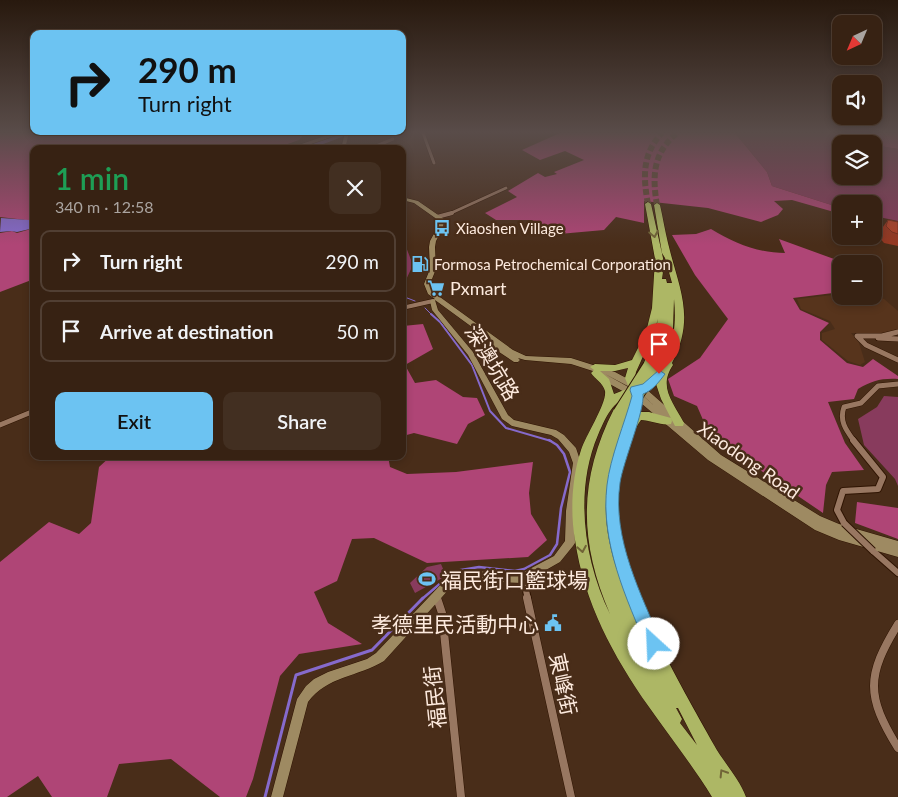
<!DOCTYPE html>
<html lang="en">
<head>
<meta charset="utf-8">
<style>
  :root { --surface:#372213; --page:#422f21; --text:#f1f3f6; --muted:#aaa4a0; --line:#513f33; --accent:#6cc3f2 }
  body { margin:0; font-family:Lato,"Noto Sans TC",sans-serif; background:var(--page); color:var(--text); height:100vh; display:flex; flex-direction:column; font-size:19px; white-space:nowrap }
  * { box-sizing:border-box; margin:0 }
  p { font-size:16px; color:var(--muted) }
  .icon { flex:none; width:28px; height:28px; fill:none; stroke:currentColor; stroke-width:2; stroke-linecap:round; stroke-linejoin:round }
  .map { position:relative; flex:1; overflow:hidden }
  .side { position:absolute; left:30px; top:145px; width:376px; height:315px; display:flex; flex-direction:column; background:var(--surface); border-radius:10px; box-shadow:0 2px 8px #0003,0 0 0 1px var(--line) }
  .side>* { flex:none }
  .guide { position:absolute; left:30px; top:30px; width:376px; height:105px; border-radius:10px; box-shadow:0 2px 8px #0003,0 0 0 1px var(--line); background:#6cc3f2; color:#111; overflow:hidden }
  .needle { width:32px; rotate:224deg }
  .tools { position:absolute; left:832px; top:15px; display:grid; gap:10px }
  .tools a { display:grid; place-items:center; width:50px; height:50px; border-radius:10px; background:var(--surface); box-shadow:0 2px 8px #0003,0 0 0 1px var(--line); font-size:25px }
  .pin { position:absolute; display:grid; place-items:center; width:42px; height:42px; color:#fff; margin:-51px -21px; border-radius:50% 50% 50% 0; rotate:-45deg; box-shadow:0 0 5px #0007 }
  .pin .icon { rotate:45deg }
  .me { position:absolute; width:55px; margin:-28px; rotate:335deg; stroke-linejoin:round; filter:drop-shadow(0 0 4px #0008) }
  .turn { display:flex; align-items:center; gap:18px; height:105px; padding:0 25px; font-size:22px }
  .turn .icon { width:65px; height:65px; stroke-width:2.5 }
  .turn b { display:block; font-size:35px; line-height:42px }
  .round { display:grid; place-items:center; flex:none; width:52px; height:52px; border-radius:10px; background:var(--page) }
  .summary { display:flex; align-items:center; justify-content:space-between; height:85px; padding:0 25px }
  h1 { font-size:30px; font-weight:600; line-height:38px; color:#1e9e55 }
  .cta { display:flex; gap:10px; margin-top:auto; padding:10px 25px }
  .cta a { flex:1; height:58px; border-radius:10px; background:var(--accent); color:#111; font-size:20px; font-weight:600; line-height:58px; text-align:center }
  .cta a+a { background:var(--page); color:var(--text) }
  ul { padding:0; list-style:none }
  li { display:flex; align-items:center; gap:15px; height:62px; margin:0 10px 8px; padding:0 15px; border:2px solid var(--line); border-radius:10px }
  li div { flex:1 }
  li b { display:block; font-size:19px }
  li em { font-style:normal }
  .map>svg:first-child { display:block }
</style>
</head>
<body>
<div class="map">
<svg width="898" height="797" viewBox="0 0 898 797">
  <rect width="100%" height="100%" fill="#492d19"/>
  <path fill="#57341c" d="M841,294V296L874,295L884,299L898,311V330L881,335L851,333L859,343L865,362L860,365L848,361L822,340V333L835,329L830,321L801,309L797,299Z"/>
  <path fill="#883b5d" d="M735,133H872L875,138L865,140L867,144H841V176H874V145L898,149V221L874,216V204H841V208L772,186L767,172Z
    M402,225L405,226L406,247L413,265L403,286Z
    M884,396L898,397V486L895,479L864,445L858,419L877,407Z
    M441,564L446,576L415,593L410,583L427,567Z"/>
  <path fill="#af4576" d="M0,133H305L299,140L273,149H34V221L0,217Z
    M560,133H735L767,172L772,186L841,208V214L792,200L774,201L783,209L778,215L761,222L708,208L644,201V223L616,217L604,230L559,234L532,220H496L485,213L517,197L508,191L538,173L545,177L557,174L554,172L584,160L565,151L540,160L522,150Z
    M872,133H898V149L867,144L865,140L875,138Z
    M34,228V279L0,292V233L12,231L17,233Z
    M711,229C734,243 758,253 785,253L779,239L834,259L841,269V292L793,298L800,310L829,323L820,332V340L847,363L863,367L873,359L898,376V379C882,378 871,381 858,389L854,399L828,402L845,443L864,470L832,472L826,485L823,513L710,436L697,406L674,396L668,379L700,358L728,319L695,275L672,235L696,234Z
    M423,324L433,349L405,365L415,383L436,380L463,397L477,398L485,415L468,424L457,444L414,433L403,436V326Z
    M111,456H388L390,467L407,474L456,472L533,462L529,493L531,514L547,540L528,557L427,563L374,538L352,539L337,581L314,592L328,623L362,644L299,654L280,676L253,779L246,797H220L171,759L119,764L107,797H52L38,776L7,797H0V562L49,522L79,534L91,523L99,467Z
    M857,502L898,508V539L855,523Z"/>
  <path fill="#866acc" d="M1,218L29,220L34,228L17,232L11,231L0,232Z"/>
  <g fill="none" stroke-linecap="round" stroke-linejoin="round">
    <path stroke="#866acc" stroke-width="1" d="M402,296L415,301
      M425,308L432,315"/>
    <path stroke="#866acc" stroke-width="2" d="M431,314L440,322L472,365L490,411L506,428L551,441"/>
    <path stroke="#866acc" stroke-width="2.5" d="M422,599L455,571L479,567L515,571L524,569L550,555L557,544L561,508L570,472L564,454L557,445L549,440"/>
    <path stroke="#866acc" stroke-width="3" d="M265,797L296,675L372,650L423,598"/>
    <path fill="#866acc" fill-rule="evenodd" d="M342,133H351C345,136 311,149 306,149L315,142Z"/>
    <path stroke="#644937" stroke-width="6" stroke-dasharray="6 3" stroke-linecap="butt" d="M648,204C643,177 642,154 662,133
      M657,205C652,176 653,153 677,133"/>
    <g stroke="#2f1402" stroke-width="4">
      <path id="street-far4" d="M423,133L434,163
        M292,149L338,133
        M369,149L393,139
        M449,214L506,188"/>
    </g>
    <g stroke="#2f1402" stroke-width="5">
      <path id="street-far3" d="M437,217L452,213
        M402,308L433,301"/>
    </g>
    <g stroke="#2f1402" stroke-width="6">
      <path id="street-far2" d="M898,332L882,336H857L866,345L898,360
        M878,338L898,339
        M0,425L34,411
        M854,441C846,430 839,421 844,407L861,403L878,386L898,384"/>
    </g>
    <g stroke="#2f1402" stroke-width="8">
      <path id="street-far1" d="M844,523L837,510L843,491L878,489L883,477L853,440
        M873,551L898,573
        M523,578L528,599
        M436,595L437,599"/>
    </g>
    <g stroke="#2f1402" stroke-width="9">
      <path id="street" d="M437,598L442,613L461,797
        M527,598L571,797
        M898,624C866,676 866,696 898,748"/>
    </g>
    <g stroke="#2f1402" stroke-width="1">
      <path id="secondary" d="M345,133H349L345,149H341Z
        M402,197L418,201L444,219L443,228L436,241L435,247L436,269L430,284L433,292L513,350L526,356L571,358L615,372L645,388L721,455L820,516L839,524L898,541V557L839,540L815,530L708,460L635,398L597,377L596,375L599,373L571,364L525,360L518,358L520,360L518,362H514L484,342L483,340L484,338H487L435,300L438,310L473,352L508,415L514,420L556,430L564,435L576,448L581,463L574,511L575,543L573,546L560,562L523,583L470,581L452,586L384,661C358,677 327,676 308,702L283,797H271L297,699L306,686L314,679L328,672L367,659L376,653L446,579L470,571L522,573L554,556L565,541L566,511L573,463L569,452L558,439L551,435L512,426L502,419L468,355L432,310L430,301L431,300L435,299L428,294L424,284L430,269L429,247L430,241L437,228L438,220L414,203L402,200ZM605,374L639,392L658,409L641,394Z"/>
    </g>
    <g stroke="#2f1402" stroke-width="1">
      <path id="highway" d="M648,202L651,204L663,258L664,265L662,279H666L667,283H672L665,258L662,253L654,205L657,203L660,205C663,218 665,231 668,243C679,289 696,317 672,363L673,365C658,387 673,402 684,423L683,426H675L661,399L656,384L648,390L643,386L655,372L651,369L659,348L651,367H645L643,365C650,350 655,335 658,319L654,332L636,372L635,378L640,390L638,393C613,400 608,412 598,435C574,491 584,561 610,614C579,542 578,480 614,409H622L623,413H628L634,394H642L643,397L639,412H649L671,418L672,421L671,424C662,426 650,420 641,420C633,430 630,443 626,455C595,547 671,666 714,745C724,763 739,778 746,797H712C693,766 670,737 649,707C613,656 584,602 575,540C570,511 572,477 581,450C586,435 607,403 605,391C603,383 595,379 591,373L594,370L590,367L595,364L615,365L632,360L646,332L652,308L655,259L645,204ZM674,299C676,319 675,339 666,356L673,328ZM628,368L625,378L629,388L614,394L609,379L600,371H615ZM624,428L610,472L614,453ZM607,489C607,518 610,545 618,573C609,547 603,517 607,489ZM676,708H678L697,745L680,723L682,719Z"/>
    </g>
    <use href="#street-far4" stroke="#987761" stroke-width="3"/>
    <use href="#street-far3" stroke="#987761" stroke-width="4"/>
    <use href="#street-far2" stroke="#987761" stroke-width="5"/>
    <use href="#street-far1" stroke="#987761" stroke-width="6"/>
    <use href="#street" stroke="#987761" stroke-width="8"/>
    <use href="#secondary" fill="#9e8a62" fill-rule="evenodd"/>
    <use href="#highway" fill="#adb765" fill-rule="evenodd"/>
    <g stroke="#2f1402" stroke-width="8" stroke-linecap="butt">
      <path id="street-bridge" d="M844,523L873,551"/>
    </g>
    <g stroke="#2f1402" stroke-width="11" stroke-linecap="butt">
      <path id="highway-bridge" d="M618,412L648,365
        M625,416L656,369"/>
    </g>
    <use href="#street-bridge" stroke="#987761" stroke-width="6"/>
    <use href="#highway-bridge" stroke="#adb765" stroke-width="9"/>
  </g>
  <path fill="#953822" d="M888,220L898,222V247V246L884,243L879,237L880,231Z"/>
  <path fill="#ad4128" stroke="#792e1c" d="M888,220L898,222V234L892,232L886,226Z"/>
  <defs><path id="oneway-chevron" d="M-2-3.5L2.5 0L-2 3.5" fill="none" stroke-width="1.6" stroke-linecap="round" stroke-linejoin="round" transform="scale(1.25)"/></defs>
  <g stroke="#716437">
    <use href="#oneway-chevron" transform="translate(654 234) rotate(79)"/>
    <use href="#oneway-chevron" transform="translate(582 549) rotate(80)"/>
    <use href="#oneway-chevron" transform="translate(723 773) rotate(-122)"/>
  </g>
  <linearGradient id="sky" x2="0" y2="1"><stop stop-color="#28190e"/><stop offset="0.54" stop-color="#594c49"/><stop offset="1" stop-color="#594c49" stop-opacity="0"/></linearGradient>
  <rect width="898" height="245" fill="url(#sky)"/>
  <path fill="#6cc3f2" stroke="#467f9d" d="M659,370L665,374C659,382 652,391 643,394C645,410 623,462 620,483C612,539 641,594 662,644L659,650L654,652L648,650C626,598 600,542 607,485C610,458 625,422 632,396L630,390L631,387L643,384Z"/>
  <defs>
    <g id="bus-bare" transform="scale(1.35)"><path d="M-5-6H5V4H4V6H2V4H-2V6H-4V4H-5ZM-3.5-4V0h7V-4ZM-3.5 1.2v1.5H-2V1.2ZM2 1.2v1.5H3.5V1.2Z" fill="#6cc3f2" stroke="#492d19" stroke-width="2.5" paint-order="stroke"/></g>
    <g id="fuel-bare" transform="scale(1.35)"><path d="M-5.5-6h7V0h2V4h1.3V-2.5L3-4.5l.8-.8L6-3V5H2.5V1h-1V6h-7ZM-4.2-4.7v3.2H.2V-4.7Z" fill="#6cc3f2" stroke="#492d19" stroke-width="2.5" paint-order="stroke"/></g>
    <g id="supermarket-bare" transform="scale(1.35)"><path d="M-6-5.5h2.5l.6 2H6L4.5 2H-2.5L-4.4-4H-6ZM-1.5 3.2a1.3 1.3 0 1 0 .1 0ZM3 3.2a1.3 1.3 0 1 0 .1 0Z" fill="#6cc3f2" stroke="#492d19" stroke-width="2.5" paint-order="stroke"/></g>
    <g id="stadium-bare" transform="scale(1.35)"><path d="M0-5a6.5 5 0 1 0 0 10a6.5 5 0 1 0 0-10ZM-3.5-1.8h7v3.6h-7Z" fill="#6cc3f2" stroke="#492d19" stroke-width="2.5" paint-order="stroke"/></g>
    <g id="civic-bare" transform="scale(1.35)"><path d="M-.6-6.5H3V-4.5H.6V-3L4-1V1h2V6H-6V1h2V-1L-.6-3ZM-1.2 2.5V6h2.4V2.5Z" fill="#6cc3f2" stroke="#492d19" stroke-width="2.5" paint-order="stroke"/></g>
  </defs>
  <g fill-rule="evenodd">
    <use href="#bus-bare" x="442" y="228"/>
    <use href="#fuel-bare" x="420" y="264"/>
    <use href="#supermarket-bare" x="436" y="288"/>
    <use href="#stadium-bare" x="427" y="579"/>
    <use href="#civic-bare" x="553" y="623"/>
  </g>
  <g text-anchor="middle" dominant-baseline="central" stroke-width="5" stroke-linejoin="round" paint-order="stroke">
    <g font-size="15" fill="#fdeade" stroke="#492d19" text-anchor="start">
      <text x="456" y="228">Xiaoshen Village</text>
      <text x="434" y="264">Formosa Petrochemical Corporation</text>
    </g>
    <g font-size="18" fill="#fdeade" stroke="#492d19" text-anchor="start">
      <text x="450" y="288">Pxmart</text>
    </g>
    <g font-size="18" fill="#fdeade" stroke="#492d19">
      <text transform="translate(749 460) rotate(35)">Xiaodong Road</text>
    </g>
    <g font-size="21" fill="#fdeade" stroke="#492d19">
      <text transform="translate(493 362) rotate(59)">深澳坑路</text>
      <text transform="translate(564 684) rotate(78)">東峰街</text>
      <text transform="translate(434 697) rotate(-96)">福民街</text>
    </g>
    <g font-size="21" fill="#fdeade" stroke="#492d19" text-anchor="start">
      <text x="441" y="579">福民街口籃球場</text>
      <text x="539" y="623" text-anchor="end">孝德里民活動中心</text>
    </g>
  </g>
</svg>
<div class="tools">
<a><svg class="needle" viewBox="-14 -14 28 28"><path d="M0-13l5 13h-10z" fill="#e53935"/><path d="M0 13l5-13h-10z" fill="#aaa4a0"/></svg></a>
<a><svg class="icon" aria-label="sound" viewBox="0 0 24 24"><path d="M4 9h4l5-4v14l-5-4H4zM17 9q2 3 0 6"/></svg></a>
<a><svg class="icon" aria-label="layers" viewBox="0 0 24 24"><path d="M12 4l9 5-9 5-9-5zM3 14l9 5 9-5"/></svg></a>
<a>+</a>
<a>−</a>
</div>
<div class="pin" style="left:659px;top:374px;background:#d93025"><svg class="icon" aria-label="arrive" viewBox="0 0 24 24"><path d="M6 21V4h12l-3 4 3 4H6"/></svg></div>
<svg class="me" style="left:654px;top:644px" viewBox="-20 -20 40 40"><circle r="19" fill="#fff"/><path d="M0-13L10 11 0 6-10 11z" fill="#6cc3f2"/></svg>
<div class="guide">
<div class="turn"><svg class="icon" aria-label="right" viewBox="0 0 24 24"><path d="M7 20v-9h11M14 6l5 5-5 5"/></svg><div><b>290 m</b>Turn right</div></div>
</div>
<section class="side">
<div class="summary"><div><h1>1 min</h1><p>340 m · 12:58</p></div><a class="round"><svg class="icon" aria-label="close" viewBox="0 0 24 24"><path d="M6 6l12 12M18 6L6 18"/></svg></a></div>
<ul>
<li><svg class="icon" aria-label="right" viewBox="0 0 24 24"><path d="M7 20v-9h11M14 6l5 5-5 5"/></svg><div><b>Turn right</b></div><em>290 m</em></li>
<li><svg class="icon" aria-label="arrive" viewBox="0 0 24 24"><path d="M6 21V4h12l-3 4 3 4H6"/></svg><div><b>Arrive at destination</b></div><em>50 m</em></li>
</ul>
<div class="cta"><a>Exit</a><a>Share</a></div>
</section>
</div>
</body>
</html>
